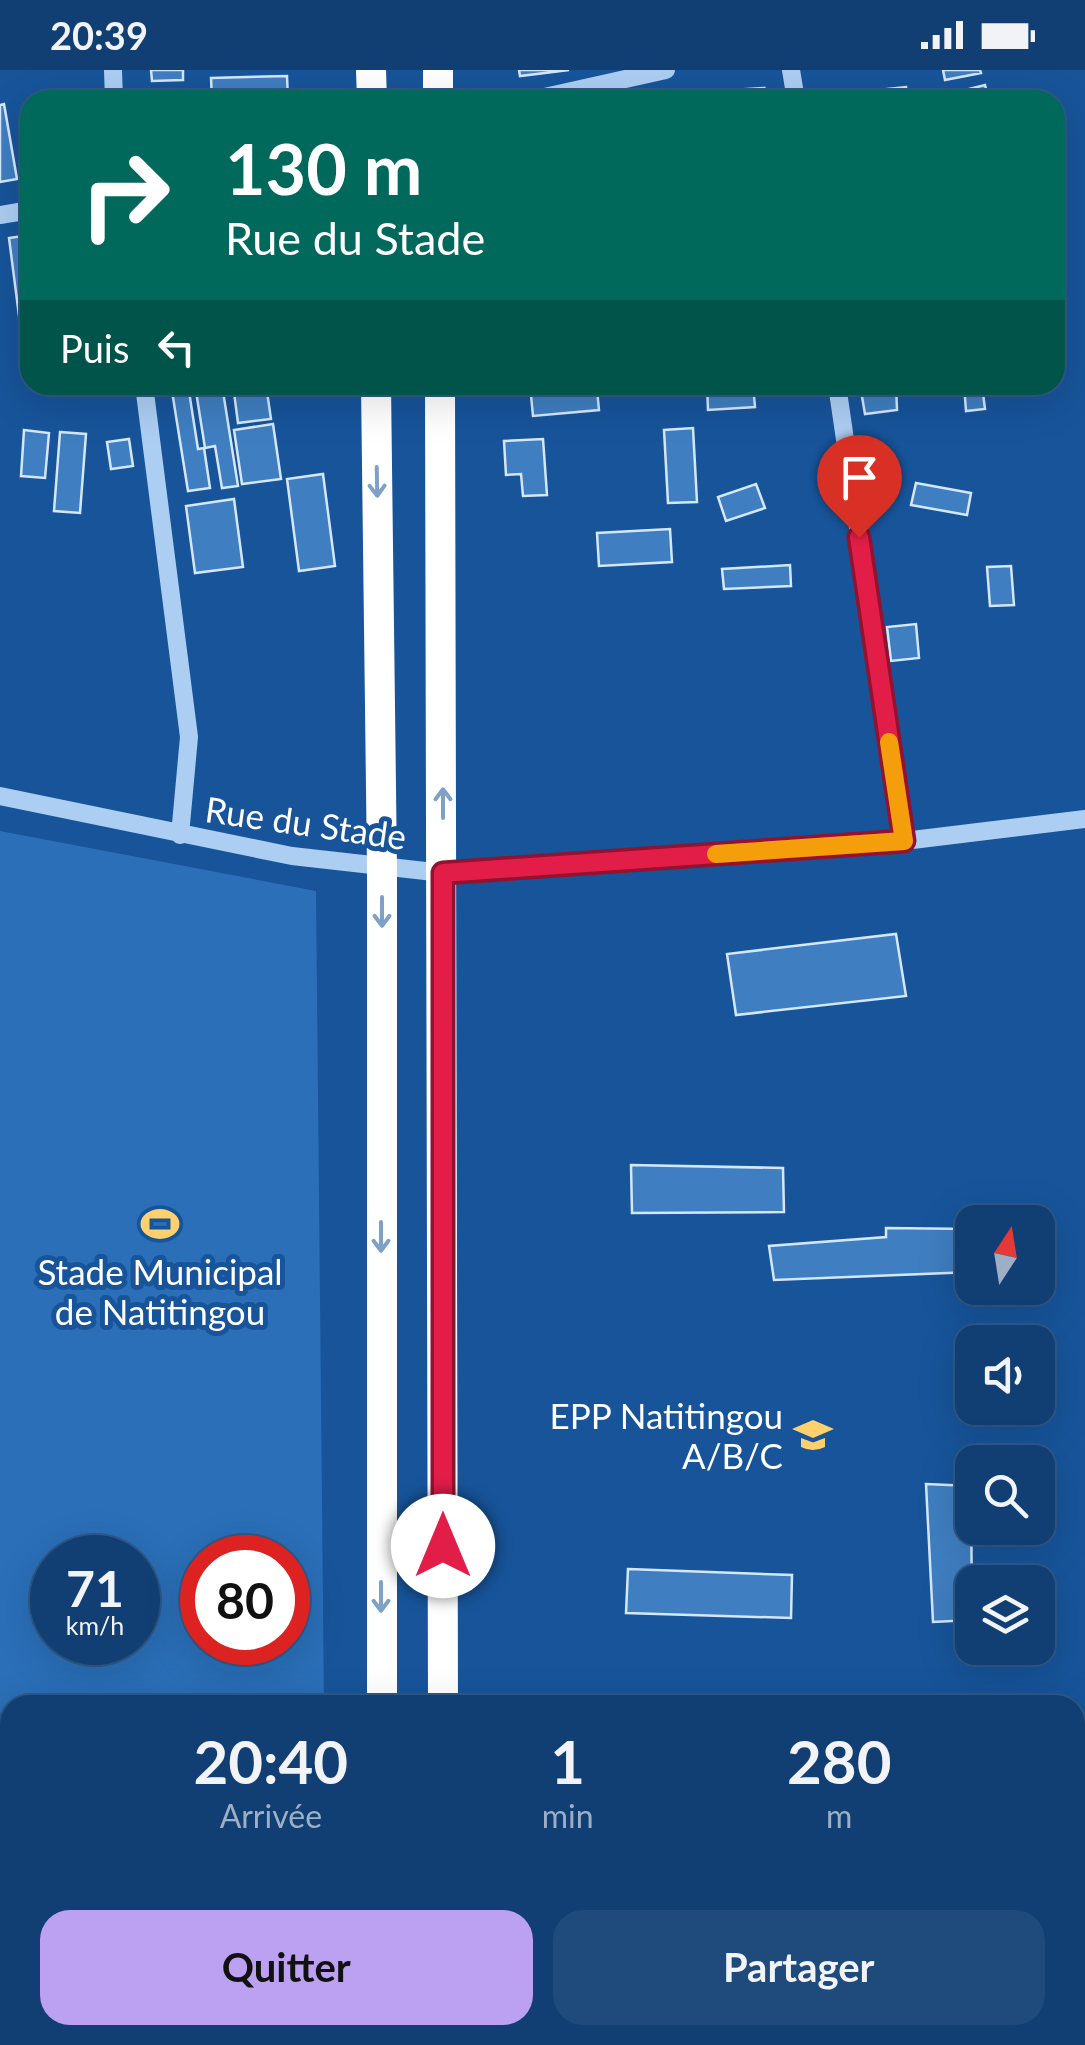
<!DOCTYPE html>
<html lang="fr">
<head>
<meta charset="utf-8">
<style>
  :root { --surface:#113f74; --page:#1e4a7c; --text:#f1f3f6; --muted:#9cafc5; --line:#305886; --accent:#bca0f2 }
  body { margin:0; font-family:Lato,sans-serif; background:var(--page); color:var(--text); height:100vh; display:flex; flex-direction:column; font-size:38px; white-space:nowrap }
  * { box-sizing:border-box; margin:0 }
  p { font-size:32px; color:var(--muted) }
  .icon { flex:none; width:55px; height:55px; fill:none; stroke:currentColor; stroke-width:2; stroke-linecap:round; stroke-linejoin:round }
  .map { position:relative; flex:1; overflow:hidden }
  .drawer { position:absolute; left:0px; top:1625px; width:1085px; height:350px; display:flex; flex-direction:column; background:var(--surface); border-radius:30px 30px 0 0; box-shadow:0 10px 40px #0002,0 0 0 2px var(--line) }
  .drawer>* { flex:none }
  .top-card { position:absolute; left:20px; top:20px; width:1045px; height:305px; border-radius:30px; box-shadow:0 10px 40px #0002,0 0 0 2px var(--line); background:#00695c; color:#fff; overflow:hidden }
  .needle { width:65px; rotate:12deg }
  .buttons { position:absolute; left:955px; top:1135px; display:grid; gap:20px }
  .buttons a { display:grid; place-items:center; width:100px; height:100px; border-radius:20px; background:var(--surface); box-shadow:0 10px 40px #0002,0 0 0 2px var(--line); font-size:50px }
  .speed { position:absolute; left:30px; top:1465px; display:flex; gap:20px; font-size:50px; font-weight:700; text-align:center }
  .speed>* { display:grid; place-content:center; width:130px; height:130px; border-radius:50%; background:var(--surface); box-shadow:0 10px 40px #0002,0 0 0 2px var(--line); line-height:1 }
  .speed small { font-size:25px; font-weight:400 }
  .speed .limit { border:15px solid #d22; background:#fff; color:#111 }
  .pin { position:absolute; display:grid; place-items:center; width:85px; height:85px; color:#fff; margin:-102px -42px; border-radius:50% 50% 50% 0; rotate:-45deg; box-shadow:0 0 10px #0007 }
  .pin .icon { rotate:45deg }
  .me { position:absolute; width:110px; margin:-55px; rotate:0deg; stroke-linejoin:round; filter:drop-shadow(0 0 8px #0008) }
  .turn { display:flex; align-items:center; gap:35px; height:210px; padding:0 40px; font-size:45px }
  .turn .icon { width:130px; height:130px; stroke-width:2.5 }
  .turn b { display:block; font-size:70px; line-height:85px }
  .then { display:flex; align-items:center; height:95px; padding:0 40px; background:#0003; gap:20px; font-size:38px }
  .eta { display:flex; justify-content:space-evenly; align-items:center; height:170px; text-align:center }
  .eta b { font-size:60px; font-weight:700; line-height:70px }
  .cta { display:flex; gap:20px; margin-top:auto; padding:20px 40px }
  .cta a { flex:1; height:115px; border-radius:30px; background:var(--accent); color:#111; font-size:40px; font-weight:700; line-height:115px; text-align:center }
  .cta a+a { background:var(--page); color:var(--text) }
  .status { display:flex; justify-content:space-between; align-items:center; height:70px; padding:0 50px; background:var(--surface); direction:ltr }
  .status svg { height:28px; fill:currentColor }
  .map>svg:first-child { display:block }
</style>
</head>
<body>
<div class="status"><b>20:39</b><svg viewBox="0 0 49 12"><path d="M0 12V9h3v3zM5 12V6h3v6zM10 12V3h3v9zM15 12V0h3v12zM26 1h20v11H26zM47 4h2v5h-2z"/></svg></div>
<div class="map">
<svg width="1085" height="1975" viewBox="0 0 1085 1975">
  <rect width="100%" height="100%" fill="#17549a"/>
  <path fill="#2a6fb8" fill-rule="evenodd" d="M0,761L316,821L324,1635H10V1702L0,1700ZM52,1488H138V1572H52ZM202,1488H288V1572H202Z"/>
  <g fill="none" stroke-linecap="round" stroke-linejoin="round">
    <path stroke="#9ec9f5" stroke-width="10" d="M0,1970L141,1971L182,1965"/>
  </g>
  <path fill="#3f7ec1" stroke="#d4e7fc" stroke-width="2.5" d="M151,0H183V10L152,11Z
    M519,0H569L520,6Z
    M943,0H980L981,3L945,10Z
    M287,6L288,30H212L211,8Z
    M985,15L989,30H925Z
    M906,17L907,30H887L886,19Z
    M764,18L760,30H716V21Z
    M880,22L881,30H857V24Z
    M4,34L17,109L0,112V35Z
    M1055,111L1064,112L1063,133H1055Z
    M30,165V268L22,269L9,168Z
    M171,315H188L198,379L204,378L210,418L188,421Z
    M195,315H222L238,416L222,418L215,376L205,378Z
    M233,315H266L271,349L238,353Z
    M530,315H649L597,319L599,340L533,346Z
    M707,315H753L755,337L708,340Z
    M860,315H896L897,340L865,344Z
    M928,315H959V318L928,320Z
    M964,315H982L985,339L966,341Z
    M273,354L281,409L242,414L234,360Z
    M693,358L697,432L668,433L664,360Z
    M24,360L49,363L45,408L21,406Z
    M60,362L86,364L80,443L54,441Z
    M129,369L133,396L111,399L107,372Z
    M543,369L547,425L523,426L521,404L506,405L504,371Z
    M323,404L335,496L299,501L287,409Z
    M916,413L971,423L967,445L911,435Z
    M756,414L765,438L726,451L718,427Z
    M234,429L243,497L195,503L186,436Z
    M670,459L672,492L599,496L597,463Z
    M790,495L791,516L724,519L722,499Z
    M1011,496L1014,535L990,536L987,497Z
    M916,554L919,588L891,591L887,557Z
    M896,864L906,926L736,945L727,884Z
    M631,1095L783,1098L784,1142L632,1143Z
    M886,1158L972,1159V1202L774,1210L769,1176L886,1167Z
    M926,1414L971,1416L972,1550L933,1552Z
    M628,1499L792,1505L791,1548L626,1543Z
    M1085,1701V1737L1075,1739V1703Z"/>
  <g fill="none" stroke-linecap="round" stroke-linejoin="round">
    <path stroke="#accef2" stroke-width="18" d="M113,0L114,30
      M791,0L796,30
      M531,30L666,0
      M0,145L30,140
      M144,315L189,667L180,765
      M837,315L904,771
      M0,726L292,786L443,803L904,771L1085,749
      M0,1741L10,1743"/>
    <path stroke="#fff" stroke-width="30" d="M371,0L372,30
      M438,0V30
      M376,315L382,799V1635
      M440,315L443,1635
      M382,1965V1975
      M450,1975V1965"/>
  </g>
  <defs><path id="oneway-shaft" d="M-6 0H5M1.5-3L5.5 0L1.5 3" fill="none" stroke-width="1.6" stroke-linecap="round" stroke-linejoin="round" transform="scale(2.5)"/></defs>
  <g stroke="#7fa1c7">
    <use href="#oneway-shaft" transform="translate(377 412) rotate(89)"/>
    <use href="#oneway-shaft" transform="translate(443 733) rotate(-90)"/>
    <use href="#oneway-shaft" transform="translate(382 842) rotate(90)"/>
    <use href="#oneway-shaft" transform="translate(381 1167) rotate(90)"/>
    <use href="#oneway-shaft" transform="translate(381 1527) rotate(90)"/>
  </g>
  <g fill="none" stroke-linecap="round" stroke-linejoin="round">
    <g stroke="#92132f" stroke-width="25">
      <path id="route" d="M443,1476V803L904,771L859,467"/>
    </g>
    <use href="#route" stroke="#e11d48" stroke-width="18"/>
    <path stroke="#f59e0b" stroke-width="18" d="M716,784L904,771L889,672"/>
  </g>
  <defs>
    <g id="stadium-bare" transform="scale(3)"><path d="M0-5a6.5 5 0 1 0 0 10a6.5 5 0 1 0 0-10ZM-3.5-1.8h7v3.6h-7Z" fill="#ffd06d" stroke="#17549a" stroke-width="2.5" paint-order="stroke"/></g>
    <g id="school-bare" transform="scale(3)"><path d="M0-5L7-2L0 1L-7-2ZM-4 1L0 2.5L4 1V4Q0 6-4 4Z" fill="#ffd06d" stroke="#17549a" stroke-width="2.5" paint-order="stroke"/></g>
  </defs>
  <g fill-rule="evenodd">
    <use href="#stadium-bare" x="160" y="1154"/>
    <use href="#school-bare" x="813" y="1365"/>
  </g>
  <g text-anchor="middle" dominant-baseline="central" stroke-width="10" stroke-linejoin="round" paint-order="stroke">
    <g font-size="35" fill="#fff" stroke="#17549a">
      <text transform="translate(306 752) rotate(8)">Rue du Stade</text>
    </g>
    <g font-size="35" fill="#fff" stroke="#17549a">
      <text x="160" y="1201">Stade Municipal<tspan x="160" dy="40">de Natitingou</tspan></text>
      <text x="783" y="1345" text-anchor="end">EPP Natitingou<tspan x="783" dy="40">A/B/C</tspan></text>
    </g>
  </g>
</svg>
<div class="buttons">
<a><svg class="needle" viewBox="-14 -14 28 28"><path d="M0-13l5 13h-10z" fill="#e53935"/><path d="M0 13l5-13h-10z" fill="#9cafc5"/></svg></a>
<a><svg class="icon" aria-label="sound" viewBox="0 0 24 24"><path d="M4 9h4l5-4v14l-5-4H4zM17 9q2 3 0 6"/></svg></a>
<a><svg class="icon" aria-label="search" viewBox="0 0 24 24"><circle cx="10" cy="10" r="6"/><path d="M15 15l6 6"/></svg></a>
<a><svg class="icon" aria-label="layers" viewBox="0 0 24 24"><path d="M12 4l9 5-9 5-9-5zM3 14l9 5 9-5"/></svg></a>
</div>
<div class="speed"><div>71<small>km/h</small></div><div class="limit">80</div></div>
<div class="pin" style="left:859px;top:467px;background:#d93025"><svg class="icon" aria-label="arrive" viewBox="0 0 24 24"><path d="M6 21V4h12l-3 4 3 4H6"/></svg></div>
<svg class="me" style="left:443px;top:1476px" viewBox="-20 -20 40 40"><circle r="19" fill="#fff"/><path d="M0-13L10 11 0 6-10 11z" fill="#e11d48"/></svg>
<div class="top-card">
<div class="turn"><svg class="icon" aria-label="right" viewBox="0 0 24 24"><path d="M7 20v-9h11M14 6l5 5-5 5"/></svg><div><b>130 m</b>Rue du Stade</div></div>
<div class="then">Puis<svg class="icon" aria-label="left" viewBox="0 0 24 24"><path d="M17 20v-9H6M10 6l-5 5 5 5"/></svg></div>
</div>
<section class="drawer">
<div class="eta">
<div><b>20:40</b><p>Arrivée</p></div>
<div><b>1</b><p>min</p></div>
<div><b>280</b><p>m</p></div>
</div>
<div class="cta"><a>Quitter</a><a>Partager</a></div>
</section>
</div>
</body>
</html>
